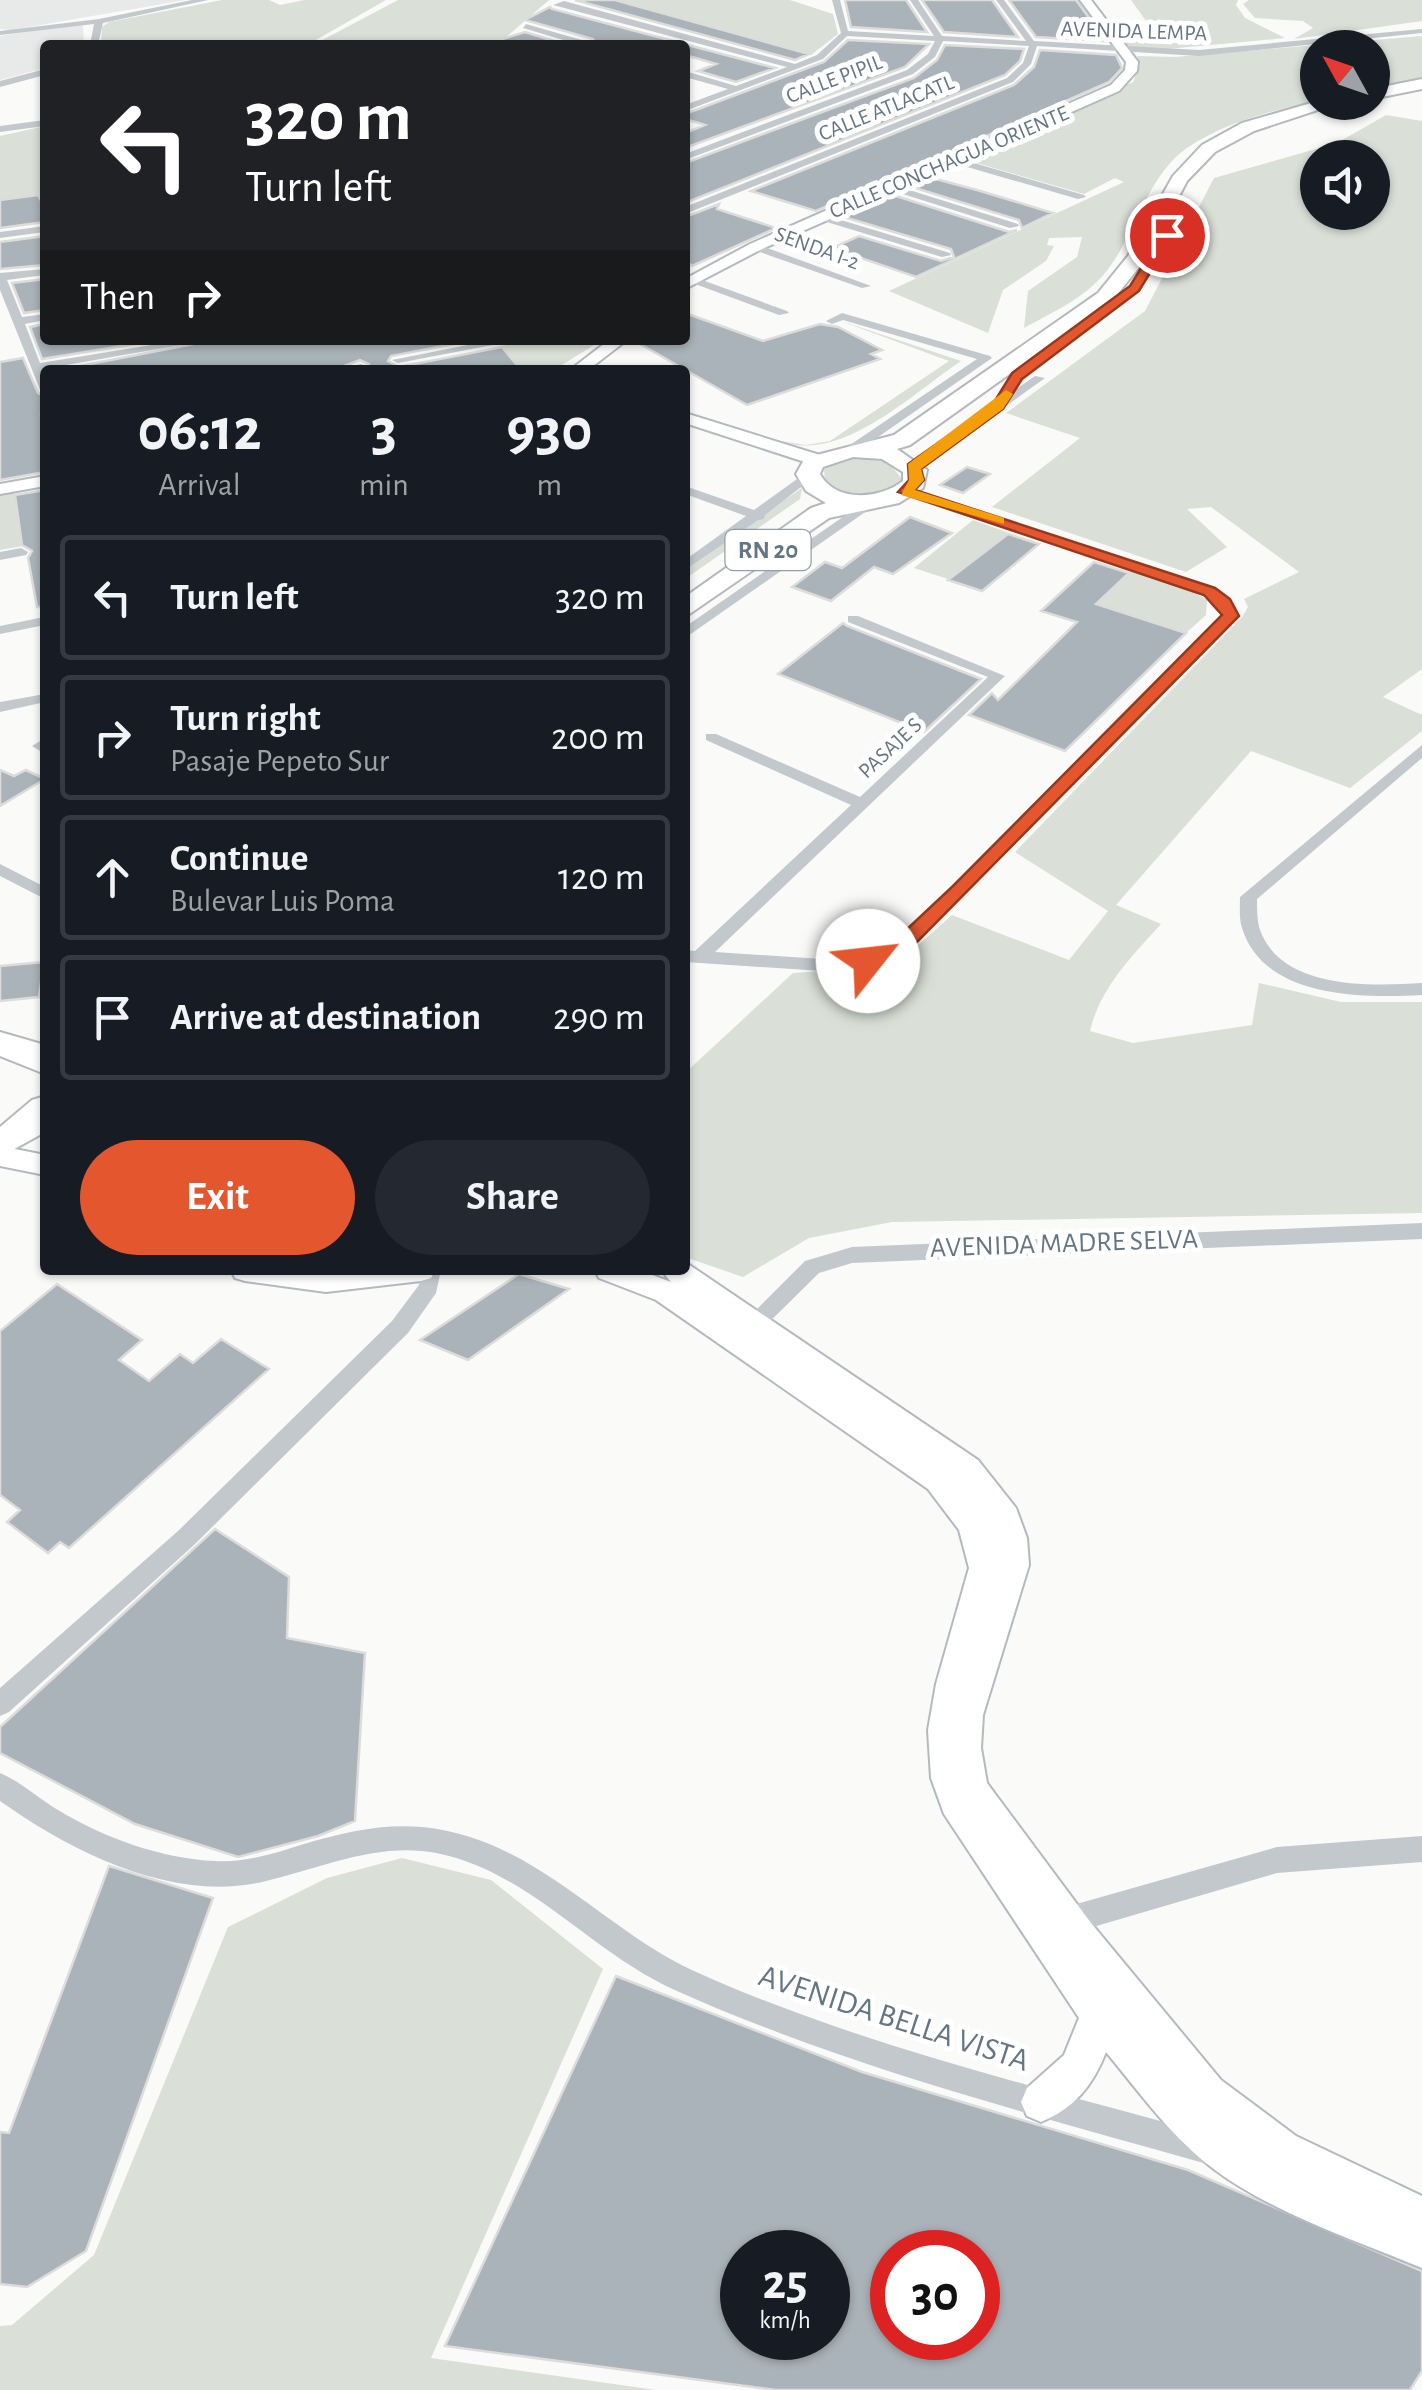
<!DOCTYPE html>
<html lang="en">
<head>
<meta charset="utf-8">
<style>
  :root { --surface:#171b24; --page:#242831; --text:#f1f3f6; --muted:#9ea1a6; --line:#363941; --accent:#e4572e }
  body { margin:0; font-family:"Alegreya Sans",sans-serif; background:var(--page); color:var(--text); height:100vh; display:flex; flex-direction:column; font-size:38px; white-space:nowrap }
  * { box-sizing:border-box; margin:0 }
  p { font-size:32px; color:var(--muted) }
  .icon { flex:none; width:55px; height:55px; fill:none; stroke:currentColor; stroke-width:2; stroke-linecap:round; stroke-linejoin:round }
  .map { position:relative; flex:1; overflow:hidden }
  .drawer { position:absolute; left:40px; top:365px; width:650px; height:910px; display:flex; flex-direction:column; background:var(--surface); border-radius:10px; box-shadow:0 2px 8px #0004 }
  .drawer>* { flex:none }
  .hud { position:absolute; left:40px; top:40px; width:650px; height:305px; border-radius:10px; box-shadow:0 2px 8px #0004; background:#202124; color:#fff; overflow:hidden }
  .needle { width:65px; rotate:310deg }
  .fabs { position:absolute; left:1300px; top:30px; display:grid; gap:20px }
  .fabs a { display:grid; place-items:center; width:90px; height:90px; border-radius:50%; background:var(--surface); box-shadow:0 2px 8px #0004; font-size:50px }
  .speed { position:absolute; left:720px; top:2230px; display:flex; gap:20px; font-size:50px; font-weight:700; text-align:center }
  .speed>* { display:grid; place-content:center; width:130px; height:130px; border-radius:50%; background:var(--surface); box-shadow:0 2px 8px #0004; line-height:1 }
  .speed small { font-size:25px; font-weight:400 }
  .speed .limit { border:15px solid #d22; background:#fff; color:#111 }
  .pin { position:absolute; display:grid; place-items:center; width:85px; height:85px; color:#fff; margin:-42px; border:5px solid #fff; border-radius:50%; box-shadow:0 2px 10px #0007 }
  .me { position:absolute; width:110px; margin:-55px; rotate:61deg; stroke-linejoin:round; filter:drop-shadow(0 0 8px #0008) }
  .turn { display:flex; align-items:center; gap:35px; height:210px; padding:0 40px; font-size:45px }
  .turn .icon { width:130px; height:130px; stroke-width:2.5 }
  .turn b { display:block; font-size:70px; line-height:85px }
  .then { display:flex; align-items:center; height:95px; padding:0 40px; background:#0003; gap:20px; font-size:38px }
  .eta { display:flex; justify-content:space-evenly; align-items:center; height:170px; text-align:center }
  .eta b { font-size:60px; font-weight:700; line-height:70px }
  .button { display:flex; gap:20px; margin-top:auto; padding:20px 40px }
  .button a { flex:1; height:115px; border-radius:60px; background:var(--accent); color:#fff; font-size:40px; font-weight:700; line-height:115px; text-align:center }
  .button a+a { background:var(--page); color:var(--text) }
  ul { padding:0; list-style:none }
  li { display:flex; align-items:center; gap:30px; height:125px; margin:0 20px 15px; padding:0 20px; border:5px solid var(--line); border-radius:10px }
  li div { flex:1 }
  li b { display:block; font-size:38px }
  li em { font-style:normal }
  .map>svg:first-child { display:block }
</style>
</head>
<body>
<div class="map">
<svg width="1422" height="2390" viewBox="0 0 1422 2390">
  <rect width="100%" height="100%" fill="#fafaf8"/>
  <path fill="#e8e9e9" d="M0,0H186L11,30L0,29Z
    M78,23L83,25L84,45H45V68L0,80V36Z"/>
  <path fill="#dadfd7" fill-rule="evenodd" d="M222,0H269L280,5L304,0H386L307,45H101L102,27L109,22Z
    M398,0H549L504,39L522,45H313Z
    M613,0H790L833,14L838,34L811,55Z
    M1131,0H1238L1236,5L1245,18L1285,38L1167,49L1130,48L1113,29L1203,27L1149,25Z
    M1249,0H1422V21L1294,39L1313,28L1303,21L1255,18L1243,4Z
    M1422,36V79L1373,89L1372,48H1318L1317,101C1273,110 1225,122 1187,148C1149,174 1137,229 1111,265C1090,296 1055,311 1024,328L1028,291L1077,257L1082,237L1049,238L1047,245L1054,246L1046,261L1003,290L988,333L889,291L1124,182L1115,178L1084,194L966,160L1133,82L1140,65L1137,56L1175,57Z
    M1386,115L1422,121V669L1383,697L1422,715V731L1350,788L1251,751L1116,905L1161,924C1132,956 1100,988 1090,1031L1133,1043L1252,1025L1259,983L1341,1002H1422V1213L892,1222L809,1238L743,1277L685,1257V1073L793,973L867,968L907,955L952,915L1069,960L1108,911L1015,852L1243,616L1248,607L1244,599L1299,572L1211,507L1187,509L1227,547L1186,572L992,507L1080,438L1006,413L1145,311L1214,178L1337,143ZM1318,158H1372V212H1318Z
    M45,126V208L37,195L0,200V136Z
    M838,320L961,361C913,393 841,464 781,441L806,445L830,441L949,361Z
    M535,340H602L554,370H521L501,346Z
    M851,457L888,462L902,479C884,501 845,498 825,481L824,469Z
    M802,488L800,499L685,579V568Z
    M14,492L23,546L0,550V495Z
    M973,520L1009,533L948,579L914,568Z
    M1131,571L1184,587L1207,600L1206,615L1186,633L1096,604Z
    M402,1858L491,1880L603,1969L431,2358L656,2390H0V2326L12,2325L94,2255L228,1927L327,1878Z"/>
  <path fill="#aab3b9" stroke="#dcdcda" stroke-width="2.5" fill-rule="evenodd" d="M575,0H615L809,54L795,60Z
    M845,0H906L927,32L851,27Z
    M922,0H992L1018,37L944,32Z
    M1009,0H1076L1106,41L1036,37Z
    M550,7L552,9L775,68L736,82L698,71L716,64L685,55V45H597L593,39L525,20Z
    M525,32L567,45H497L496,41Z
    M848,40L929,44L905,67L685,148V133L705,125L685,119V114L824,62Z
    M945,45L1024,49L1020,61L1005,75L685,203V163L914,78L937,60Z
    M1040,50L1116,55L1122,68L1109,82L816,211L751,191L1014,85L1034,67Z
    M932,178L977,190L1053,213L1022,228L1019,220L912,187Z
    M38,195L45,208V222L0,228V200Z
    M893,195L1009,232L1017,230L916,277L832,248L859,236L941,261L954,257L951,249L844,217Z
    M719,204L717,209L776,228L692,266L685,260V217Z
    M45,236V265L0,269V242Z
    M45,279V310L24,313L12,283Z
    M685,313L763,341L820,324L838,327L882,350L871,354L880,359L747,405L633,340H685Z
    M45,324V340H159L42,359L30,327Z
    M214,340H474L391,356L388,361L399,367L502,347L521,370H369V364L360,360L333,370H59Z
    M23,358L38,393L45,396V413H41L45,472L0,480V362Z
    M967,467L990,474L963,493L940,485Z
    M45,490V607H37L28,558L32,551L22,545L15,495Z
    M910,517L952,533L893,574L874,567L831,601L792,587L825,562L842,568Z
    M1008,534L1039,544L982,591L948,580Z
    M1094,562L1129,573L1096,604L1186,633L1065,751L969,715L992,693L998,700L1077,622L1041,611Z
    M843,623L847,626L981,679L924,732L778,674Z
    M0,770L14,776L26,770L45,779L0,806Z
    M44,962L39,997L0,1001V966Z
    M519,1274L569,1289L468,1360L420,1340Z
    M57,1284L142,1340L119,1360L149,1381L180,1354L193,1363L221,1339L269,1369L69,1548L60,1542L48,1553L7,1522L20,1510L0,1495V1331Z
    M215,1529L289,1577L287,1638L365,1653L355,1821L318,1836L238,1857L135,1824L0,1753V1727Z
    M109,1866L213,1898L86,2251L27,2287L0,2284V2132L9,2133Z
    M616,1976L862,2072L1188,2170L1422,2271V2371L1410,2390H776L445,2346ZM742,2252H828V2338H742ZM892,2252H978V2338H892Z"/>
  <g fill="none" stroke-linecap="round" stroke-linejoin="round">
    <g stroke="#b3babf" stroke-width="4">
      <path id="secondary" d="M1080,0H1091L1138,62L1137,71L1119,91L760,250L685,289V279L750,244L1111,85L1125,70L1126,62Z
        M609,340H627L588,370H570Z
        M685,413L823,456L826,460L811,464L685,423Z
        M45,476V486L0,494V484Z
        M0,1146L45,1155V1175L0,1166Z
        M685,1262L978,1460L1016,1508L1027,1538L1029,1565L983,1715L981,1748L987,1783L1091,1923L1221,2080L1296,2136L1422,2196V2268C1357,2241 1271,2212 1215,2170C1172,2138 1140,2093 1106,2052C1093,2085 1075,2108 1041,2122L1027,2116L1021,2102L1027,2088L1064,2055L1079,2018L944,1814L931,1778L928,1730L936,1684L969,1568L959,1530L928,1489L656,1300L599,1278L595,1270H639L671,1282L661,1270H685Z
        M231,1270H435L431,1278L421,1281L326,1292L245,1281L235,1278Z"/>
    </g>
    <g stroke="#b4b9bd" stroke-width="4">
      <path id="highway" d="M1422,79V89L1372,99V89Z
        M1318,101L1342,102L1254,131L1215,152L1187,181L1148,256L1112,301L910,445L897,449L927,470L923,488L899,503L829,518L685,617V597L811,508L826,503L806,491L796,474L805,458L894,435L1098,293L1128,256L1173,176L1202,145L1242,123ZM853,457L882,459L903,472V481C880,499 836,503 820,474L823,467Z
        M0,1032L45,1045V1074L0,1056Z
        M45,1096V1132L0,1157V1127L32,1100Z"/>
    </g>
    <path fill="#c3c8cc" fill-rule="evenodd" d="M192,0H208L103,23L98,45H90L94,24L0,35V31L99,19Z
      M832,0H840L848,31L934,36L910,0H918L942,36L1026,41L996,0H1004L1034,41L1199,50L1422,29V33L1199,56L1037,46L1031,64L1013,82L685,214V207L1007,78L1023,63L1029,46L943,41L935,57L913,74L685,160V154L907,70L928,54L935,41L847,36L823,59L685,111V105L728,89L685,77V71L736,86L787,67L553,5L564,1L795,64L817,55L841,33Z
      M526,24L592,43L593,45H580L523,28Z
      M1197,24L1200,28L1103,27L1107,25Z
      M45,69V75L0,87V81Z
      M45,120V126L0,132V126Z
      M953,157L1084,195L1086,197L1078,199L950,162Z
      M890,184L1018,224L1019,226L1010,228L887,189Z
      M821,214L950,253L951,255L942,257L817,219Z
      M45,226V232L0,238V232Z
      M751,245H759L871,286L862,288L751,249Z
      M45,269V275L7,280L22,317L45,314V320L25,324L40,363L183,340H210L43,369L45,393L41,392L0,290V273Z
      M691,276L787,311L789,313L779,315L687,281L686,279Z
      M842,313L990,356L992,358L855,453H847V447L977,359L843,320L832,324L826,321Z
      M493,340H519L398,363L392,360Z
      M361,364L367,367L365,369L337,370Z
      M1035,376L1045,378L917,470H909V464Z
      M804,474L814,477L765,515L764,519L758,520L685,570V560L746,516L685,494V486L754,510Z
      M901,489H911L1215,588L1238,616L916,942L873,965L837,972L685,962V950L695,951L851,805L706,740V734H716L860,797L988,677L848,622V616H858L1005,676L715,952L837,960L863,956L904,934L1223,616L1205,594L901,495Z
      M870,498L881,501L685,638V627Z
      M21,548L28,552L26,555L0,560V552Z
      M44,617L45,625L0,634V626Z
      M45,694V702L0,712V702Z
      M40,741L45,743V754L32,746Z
      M1422,745V758L1257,899C1257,909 1257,921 1260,930C1282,990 1371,986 1422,983V995C1363,998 1264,999 1242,928C1239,919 1240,907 1240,897Z
      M0,864L45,887V899L0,876Z
      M1422,1223V1239L852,1263L819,1273L752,1339H736L733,1333L805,1261L852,1247Z
      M421,1270H441L436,1293L408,1333L194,1545L9,1712L0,1716V1688L178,1531L392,1321L419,1285Z
      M0,1773C21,1782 38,1798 58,1810C102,1837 162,1859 215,1861C245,1863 276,1853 304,1844C360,1827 410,1818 467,1836C553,1862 614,1934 694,1971C858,2045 1035,2086 1207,2134L1218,2138L1222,2149L1218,2160L1207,2164C1028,2113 847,2067 677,1991C592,1954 529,1871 436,1853C377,1842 322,1868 266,1881C175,1904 73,1853 0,1801Z
      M1422,1836V1862L1277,1873L1059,1937L1049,1933L1045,1923L1049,1913L1059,1909L1277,1847Z"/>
    <use href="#secondary" fill="#fff" fill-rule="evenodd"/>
    <use href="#highway" fill="#fff" fill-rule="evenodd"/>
  </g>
  <path fill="#e4572e" stroke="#94391e" stroke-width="2.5" d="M1163,233L1173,235L1139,291L1022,379L1003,409L921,469L924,480L915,490L1215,588L1230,599L1239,616L917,942L875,965H860V956L903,933L953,886L1222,615L1204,595L898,492L909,480L908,464L993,404L1012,373L1130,286Z"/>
  <path fill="#f59e0b" d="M1006,390L1013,394L1003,409L921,469L924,480L915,490L1004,518V524L901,495L909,480L908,464Z"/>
  <g text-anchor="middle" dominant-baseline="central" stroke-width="10" stroke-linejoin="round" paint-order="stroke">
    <g font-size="22" fill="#657683" stroke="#fff">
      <text transform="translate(1134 31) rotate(2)">AVENIDA LEMPA</text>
      <text transform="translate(834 79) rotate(-21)">CALLE PIPIL</text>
      <text transform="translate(886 108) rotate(-22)">CALLE ATLACATL</text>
      <text transform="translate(949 162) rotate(-23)">CALLE CONCHAGUA ORIENTE</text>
      <text transform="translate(817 248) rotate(20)">SENDA I-2</text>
      <text transform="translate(890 748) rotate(-43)">PASAJE S</text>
    </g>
    <rect fill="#fff" stroke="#939fa8" stroke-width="2.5" x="725.5" y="530" width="85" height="40" rx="8"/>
    <g font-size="25" font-weight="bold" fill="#657683">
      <text x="768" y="550">RN 20</text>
    </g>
    <g font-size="28" fill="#657683" stroke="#fff">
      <text transform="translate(1064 1244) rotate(-2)">AVENIDA MADRE SELVA</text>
    </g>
    <g font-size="32" fill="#657683" stroke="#fff">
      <text transform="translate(894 2018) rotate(18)">AVENIDA BELLA VISTA</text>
    </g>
  </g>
</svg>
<div class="fabs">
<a><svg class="needle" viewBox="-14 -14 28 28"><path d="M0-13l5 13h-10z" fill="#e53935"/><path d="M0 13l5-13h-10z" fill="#9ea1a6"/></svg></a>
<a><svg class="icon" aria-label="sound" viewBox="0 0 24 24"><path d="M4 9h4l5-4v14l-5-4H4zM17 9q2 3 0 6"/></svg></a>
</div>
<div class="speed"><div>25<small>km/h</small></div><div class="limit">30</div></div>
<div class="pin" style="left:1167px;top:235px;background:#d93025"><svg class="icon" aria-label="arrive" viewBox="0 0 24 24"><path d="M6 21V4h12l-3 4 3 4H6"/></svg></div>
<svg class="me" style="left:868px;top:961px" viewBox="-20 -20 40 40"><circle r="19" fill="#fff"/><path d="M0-13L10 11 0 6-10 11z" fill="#e4572e"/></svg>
<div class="hud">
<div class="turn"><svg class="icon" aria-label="left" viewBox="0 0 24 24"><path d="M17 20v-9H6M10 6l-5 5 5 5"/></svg><div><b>320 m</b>Turn left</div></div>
<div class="then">Then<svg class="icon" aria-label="right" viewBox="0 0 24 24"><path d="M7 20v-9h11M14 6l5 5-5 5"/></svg></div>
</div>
<section class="drawer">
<div class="eta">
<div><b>06:12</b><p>Arrival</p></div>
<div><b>3</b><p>min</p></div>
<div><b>930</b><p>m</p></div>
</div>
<ul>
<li><svg class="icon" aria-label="left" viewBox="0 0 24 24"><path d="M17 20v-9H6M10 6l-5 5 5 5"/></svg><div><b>Turn left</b></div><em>320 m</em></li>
<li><svg class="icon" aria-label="right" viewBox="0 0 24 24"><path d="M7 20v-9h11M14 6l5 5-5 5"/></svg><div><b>Turn right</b><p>Pasaje Pepeto Sur</p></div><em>200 m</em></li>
<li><svg class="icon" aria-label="ahead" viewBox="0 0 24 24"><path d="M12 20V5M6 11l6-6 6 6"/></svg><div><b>Continue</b><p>Bulevar Luis Poma</p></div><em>120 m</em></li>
<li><svg class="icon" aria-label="arrive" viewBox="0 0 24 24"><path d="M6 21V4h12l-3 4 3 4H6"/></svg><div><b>Arrive at destination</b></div><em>290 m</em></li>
</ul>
<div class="button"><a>Exit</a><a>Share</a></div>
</section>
</div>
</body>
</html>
